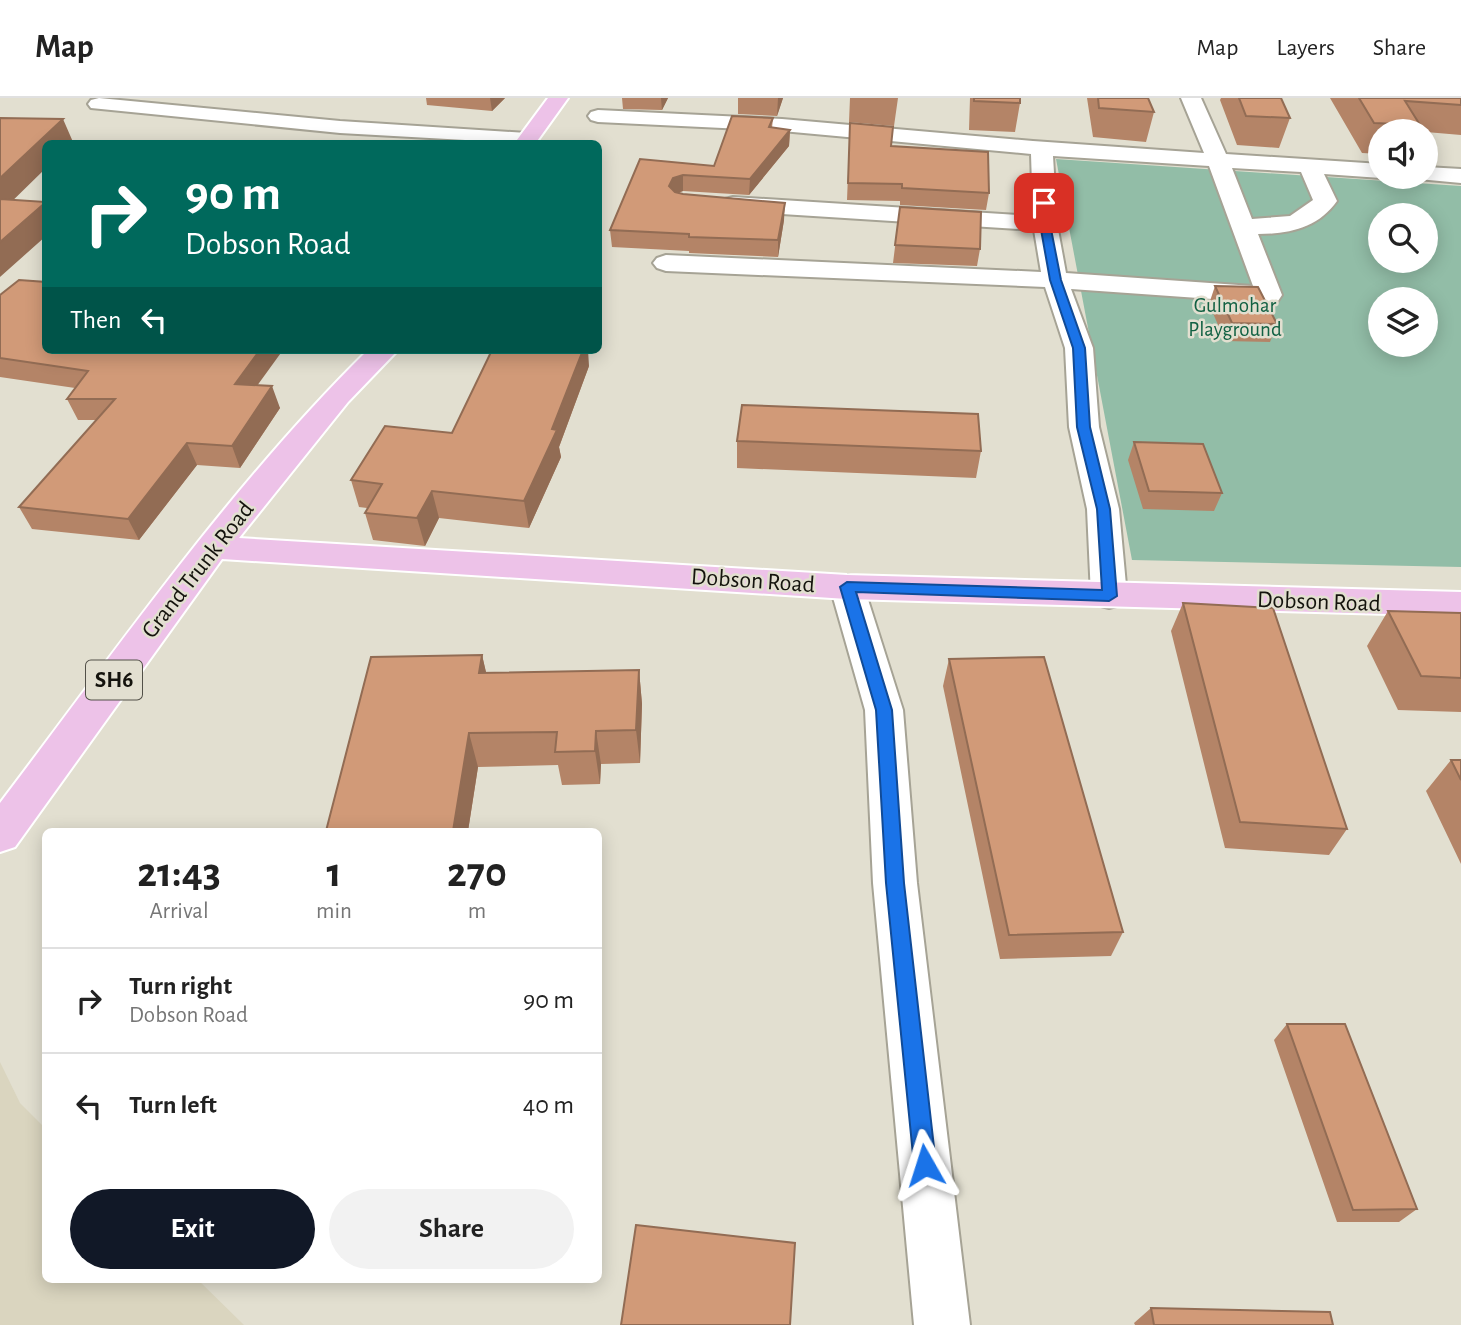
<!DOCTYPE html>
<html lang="en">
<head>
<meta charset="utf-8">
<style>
  :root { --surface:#fff; --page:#f2f2f2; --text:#222; --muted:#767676; --line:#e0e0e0; --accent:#111827 }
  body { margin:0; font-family:"Alegreya Sans",sans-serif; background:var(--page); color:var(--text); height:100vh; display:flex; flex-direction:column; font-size:26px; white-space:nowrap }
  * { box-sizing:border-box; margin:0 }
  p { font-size:23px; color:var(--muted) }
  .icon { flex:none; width:38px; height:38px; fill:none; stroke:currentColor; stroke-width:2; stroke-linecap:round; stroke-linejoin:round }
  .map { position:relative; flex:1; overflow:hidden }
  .sheet { position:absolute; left:42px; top:730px; width:560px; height:455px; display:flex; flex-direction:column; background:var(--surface); border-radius:10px; box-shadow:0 4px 18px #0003 }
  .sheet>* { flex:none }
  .guide { position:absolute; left:42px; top:42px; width:560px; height:214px; border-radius:10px; box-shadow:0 4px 18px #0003; background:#00695c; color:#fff; overflow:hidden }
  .buttons { position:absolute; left:1368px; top:21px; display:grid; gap:14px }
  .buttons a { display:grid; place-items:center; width:70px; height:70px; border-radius:50%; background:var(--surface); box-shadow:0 4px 18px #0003; font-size:35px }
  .pin { position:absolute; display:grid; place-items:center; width:60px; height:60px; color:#fff; margin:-30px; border-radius:14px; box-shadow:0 4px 10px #0006 }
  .me { position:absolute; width:77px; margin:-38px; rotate:354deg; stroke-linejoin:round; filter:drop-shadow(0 0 5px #0008) }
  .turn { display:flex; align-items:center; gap:24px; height:147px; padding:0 28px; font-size:32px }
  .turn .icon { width:91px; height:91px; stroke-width:2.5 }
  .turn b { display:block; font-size:49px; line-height:60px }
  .then { display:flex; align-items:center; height:66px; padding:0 28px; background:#0003; gap:14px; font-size:26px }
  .eta { display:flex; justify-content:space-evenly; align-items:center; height:119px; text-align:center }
  .eta b { font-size:42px; font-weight:600; line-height:49px }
  .cta { display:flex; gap:14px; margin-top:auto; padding:14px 28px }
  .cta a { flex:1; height:80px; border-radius:42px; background:var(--accent); color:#fff; font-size:28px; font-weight:600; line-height:80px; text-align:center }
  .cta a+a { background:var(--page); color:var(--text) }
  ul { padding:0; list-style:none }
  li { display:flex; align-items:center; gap:21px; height:105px; padding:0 28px; border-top:2px solid var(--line) }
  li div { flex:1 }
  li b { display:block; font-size:26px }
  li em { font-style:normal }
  header { display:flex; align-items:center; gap:42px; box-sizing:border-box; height:98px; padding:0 35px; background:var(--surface); border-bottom:2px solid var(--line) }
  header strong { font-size:33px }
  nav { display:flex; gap:38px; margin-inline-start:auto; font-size:24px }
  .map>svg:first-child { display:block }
</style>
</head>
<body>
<header>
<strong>Map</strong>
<nav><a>Map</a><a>Layers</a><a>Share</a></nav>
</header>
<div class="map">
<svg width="1461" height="1227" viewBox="0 0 1461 1227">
  <rect width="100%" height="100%" fill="#e2dfd0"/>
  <path fill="#dad5bf" d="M0,964L20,1005L45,1030L46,1181H197L244,1227H0Z"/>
  <path fill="#92bda7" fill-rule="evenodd" d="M1056,61L1461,88V469L1132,462ZM1381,117H1426V163H1381ZM1381,201H1426V247H1381Z"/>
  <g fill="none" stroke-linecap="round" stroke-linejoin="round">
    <g stroke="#a6a395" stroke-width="4">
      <path id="minor" d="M99,0L340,23L527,35L535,36L538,41L535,46L340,35L91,10L88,6L91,2Z
        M1181,0H1201L1226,56L1381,66V79H1385L1381,80L1324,76L1337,103C1318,130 1289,136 1258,136L1282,197L1278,203L1269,205L1071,191L1093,250L1099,329L1119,411L1127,498L1121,507L1109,510L1097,507L1091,498L1087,411L1069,329L1065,250L1045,189L666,173L657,170L653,165L657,160L666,157L1041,174L1034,132L733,113L725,111L721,106L725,101L733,99L1033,118L1031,56L782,33L598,24L591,22L588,18L591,14L598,12L782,21L1033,43L1204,55ZM1053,58L1209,68L1253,188L1066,175L1057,126ZM1232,70L1301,74L1313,102L1290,118L1252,121Z
        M1426,69L1461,71V85L1418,81L1417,79H1426Z
        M847,477L859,481L864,489L903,612L917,785L970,1227H914L873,785L865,612L830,489L835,481Z"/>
    </g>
    <g stroke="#fff" stroke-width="4">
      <path id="major" d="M548,0H568L535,46H514Z
        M368,252H398L348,304L239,440L847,477L1461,494V518L847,501L222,461L15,749L0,754V705C117,551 230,388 368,252Z"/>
    </g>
    <use href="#minor" fill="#fff" fill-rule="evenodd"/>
    <use href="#major" fill="#edc2e8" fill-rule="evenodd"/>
  </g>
  <path fill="#b48467" d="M426,0H505L492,13L427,7Z
    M622,0H668L662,12L623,11Z
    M738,0H783L777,18L738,16Z
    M850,0H898L894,28L849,24Z
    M970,0H1020V5L1015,34L969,32Z
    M1087,0H1148L1154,14L1146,44L1093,39Z
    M1221,0H1281L1290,20L1279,50L1237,47L1220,2Z
    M1330,0H1461V37L1426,34V33H1381V56L1362,55Z
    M773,20L772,30L790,32L789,48L749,97L683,93L678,95L784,122L778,159L689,155V153L612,149L610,132L640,61L714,68Z
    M850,25L891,48L989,95L986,112L900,107V103L847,102Z
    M900,109L980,151L977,168L893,165Z
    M1215,188L1277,226L1270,244L1225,243L1209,206Z
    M0,197L257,287L280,310L240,370L197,367L139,442L32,431L19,409L96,322H78L67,301L75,290L0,279Z
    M589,268L559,349L561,359L529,430L439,420L425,448L373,442L365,415L367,410L359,409L351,382Z
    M737,343L981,353L976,380L737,370Z
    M1134,344L1222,395L1214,413L1143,411L1128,362Z
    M1183,505L1347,731L1329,757L1225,750L1171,533Z
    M1388,513L1461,515V614L1398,612L1367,548Z
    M482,557L486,575L639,572L642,606L640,665L601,666L600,686L562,687L558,667L478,669L468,733H326Z
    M949,561L1123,834L1111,858L1000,861L943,588Z
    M1451,662H1461V766L1426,693Z
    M1287,926L1417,1111L1399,1124H1337L1274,942Z
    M1151,1210L1333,1227H1135L1134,1225Z"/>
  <path fill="#926c54" d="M490,0H505L492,13Z
    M661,0H668L662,12Z
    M778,0H783L777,18Z
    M63,21L73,44L71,46H46V70L0,115V80Z
    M790,32L789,48L749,97L750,81Z
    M683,77V93L674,96L669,88L673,80Z
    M46,104V138L0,179V144Z
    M785,105L784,122L778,159V142Z
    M260,252H283L243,307L235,286Z
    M583,252H588L589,268L559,349L561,359L529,430L524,403Z
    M272,288L280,310L240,370L232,348Z
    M187,345L197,367L139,442L128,421Z
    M432,393L439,420L425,448L417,420Z
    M482,557L490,591L479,575Z
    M639,572L642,606L640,665L636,632Z
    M596,633L601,666L600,686L595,653Z
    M469,635L478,669L468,733H453Z"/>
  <path fill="#d19a78" stroke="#926c54" stroke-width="2" d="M974,0H1020V5L974,3Z
    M1098,0H1148L1154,14L1099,10Z
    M1239,0H1281L1290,20L1246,18Z
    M1359,0H1461V7L1405,3L1420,27L1374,25Z
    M732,18L773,20L769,29L790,32L750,81L683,77L673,80L669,88L675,94L683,96L785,105L778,142L689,139V136L610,132L640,61L714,68Z
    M0,20L63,21L0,80Z
    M850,25L893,29L891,48L988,54L989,95L902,90V86L848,85Z
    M0,101L46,104L0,144Z
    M900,109L981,114L980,151L895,147Z
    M19,182L46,184V252H260L235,286L272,288L232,348L187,345L128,421L19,409L115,301H67L88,273L0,260V197Z
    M1215,188L1258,189L1277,226L1232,225Z
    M492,252H583L552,331L557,332L524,403L432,393L417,420L365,415L382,386L351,382L385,328L452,335Z
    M742,307L978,316L981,353L737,343Z
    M1134,344L1203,346L1222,395L1149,393Z
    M1183,505L1273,510L1347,731L1240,724Z
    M1388,513L1461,515V580L1421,578Z
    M482,557L479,575L639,572L636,632L596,633L595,653L555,654L557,634L469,635L453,733H326L371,559Z
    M1044,559L1123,834L1009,837L949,561Z
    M1451,662H1461V682Z
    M1287,926H1345L1417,1111L1353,1112Z
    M636,1127L795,1145L790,1227H621Z
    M1151,1210L1330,1214L1333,1227H1154Z"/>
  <path fill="#1a73e8" stroke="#114b97" stroke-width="2" d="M1044,102L1049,105L1050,126L1061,182L1085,250L1090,329L1110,411L1117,498L1109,503L856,494L892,612L904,785L936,1067L933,1075L925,1078L917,1075L914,1067L886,785L876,612L840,489L847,484L1102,492L1097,411L1077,329L1073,250L1050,182L1040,126L1039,105Z"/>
  <g text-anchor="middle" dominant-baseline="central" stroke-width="5" stroke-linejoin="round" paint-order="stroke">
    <g font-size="21" fill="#126143" stroke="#e2dfd0">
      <text x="1235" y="207">Gulmohar<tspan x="1235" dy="24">Playground</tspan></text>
    </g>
    <rect fill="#e2dfd0" stroke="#525048" stroke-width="2" x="86" y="562.5" width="56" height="39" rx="5"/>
    <g font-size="23" font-weight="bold" fill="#14130d">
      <text x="114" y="582">SH6</text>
    </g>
    <g font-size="24" fill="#14130d" stroke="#e2dfd0">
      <text transform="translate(198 472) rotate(-52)">Grand Trunk Road</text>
      <text transform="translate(753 483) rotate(4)">Dobson Road</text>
      <text transform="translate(1319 504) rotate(2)">Dobson Road</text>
    </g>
  </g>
</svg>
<div class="buttons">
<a><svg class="icon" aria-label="sound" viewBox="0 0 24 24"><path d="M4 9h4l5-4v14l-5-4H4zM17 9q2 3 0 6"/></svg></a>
<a><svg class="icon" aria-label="search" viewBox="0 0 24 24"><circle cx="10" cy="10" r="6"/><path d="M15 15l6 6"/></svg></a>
<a><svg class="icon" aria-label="layers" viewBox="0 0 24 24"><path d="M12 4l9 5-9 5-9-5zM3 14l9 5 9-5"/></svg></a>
</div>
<div class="pin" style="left:1044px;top:105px;background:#d93025"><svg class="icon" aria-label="arrive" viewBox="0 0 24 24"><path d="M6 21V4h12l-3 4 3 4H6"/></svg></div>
<svg class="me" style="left:925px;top:1067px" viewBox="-20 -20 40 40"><path d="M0-17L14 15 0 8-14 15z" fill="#1a73e8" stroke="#fff" stroke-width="4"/></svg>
<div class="guide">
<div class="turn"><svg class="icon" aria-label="right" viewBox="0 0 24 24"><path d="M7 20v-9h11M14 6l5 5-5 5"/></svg><div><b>90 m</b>Dobson Road</div></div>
<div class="then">Then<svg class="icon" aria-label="left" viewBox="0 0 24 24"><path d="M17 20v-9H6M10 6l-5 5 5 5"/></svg></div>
</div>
<section class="sheet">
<div class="eta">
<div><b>21:43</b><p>Arrival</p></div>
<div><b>1</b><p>min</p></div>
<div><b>270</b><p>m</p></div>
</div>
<ul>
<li><svg class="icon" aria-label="right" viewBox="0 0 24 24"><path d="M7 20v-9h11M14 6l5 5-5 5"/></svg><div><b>Turn right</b><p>Dobson Road</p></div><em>90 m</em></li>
<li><svg class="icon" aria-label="left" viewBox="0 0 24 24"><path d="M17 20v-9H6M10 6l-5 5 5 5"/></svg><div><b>Turn left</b></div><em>40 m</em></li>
</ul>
<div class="cta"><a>Exit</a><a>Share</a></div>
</section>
</div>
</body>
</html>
